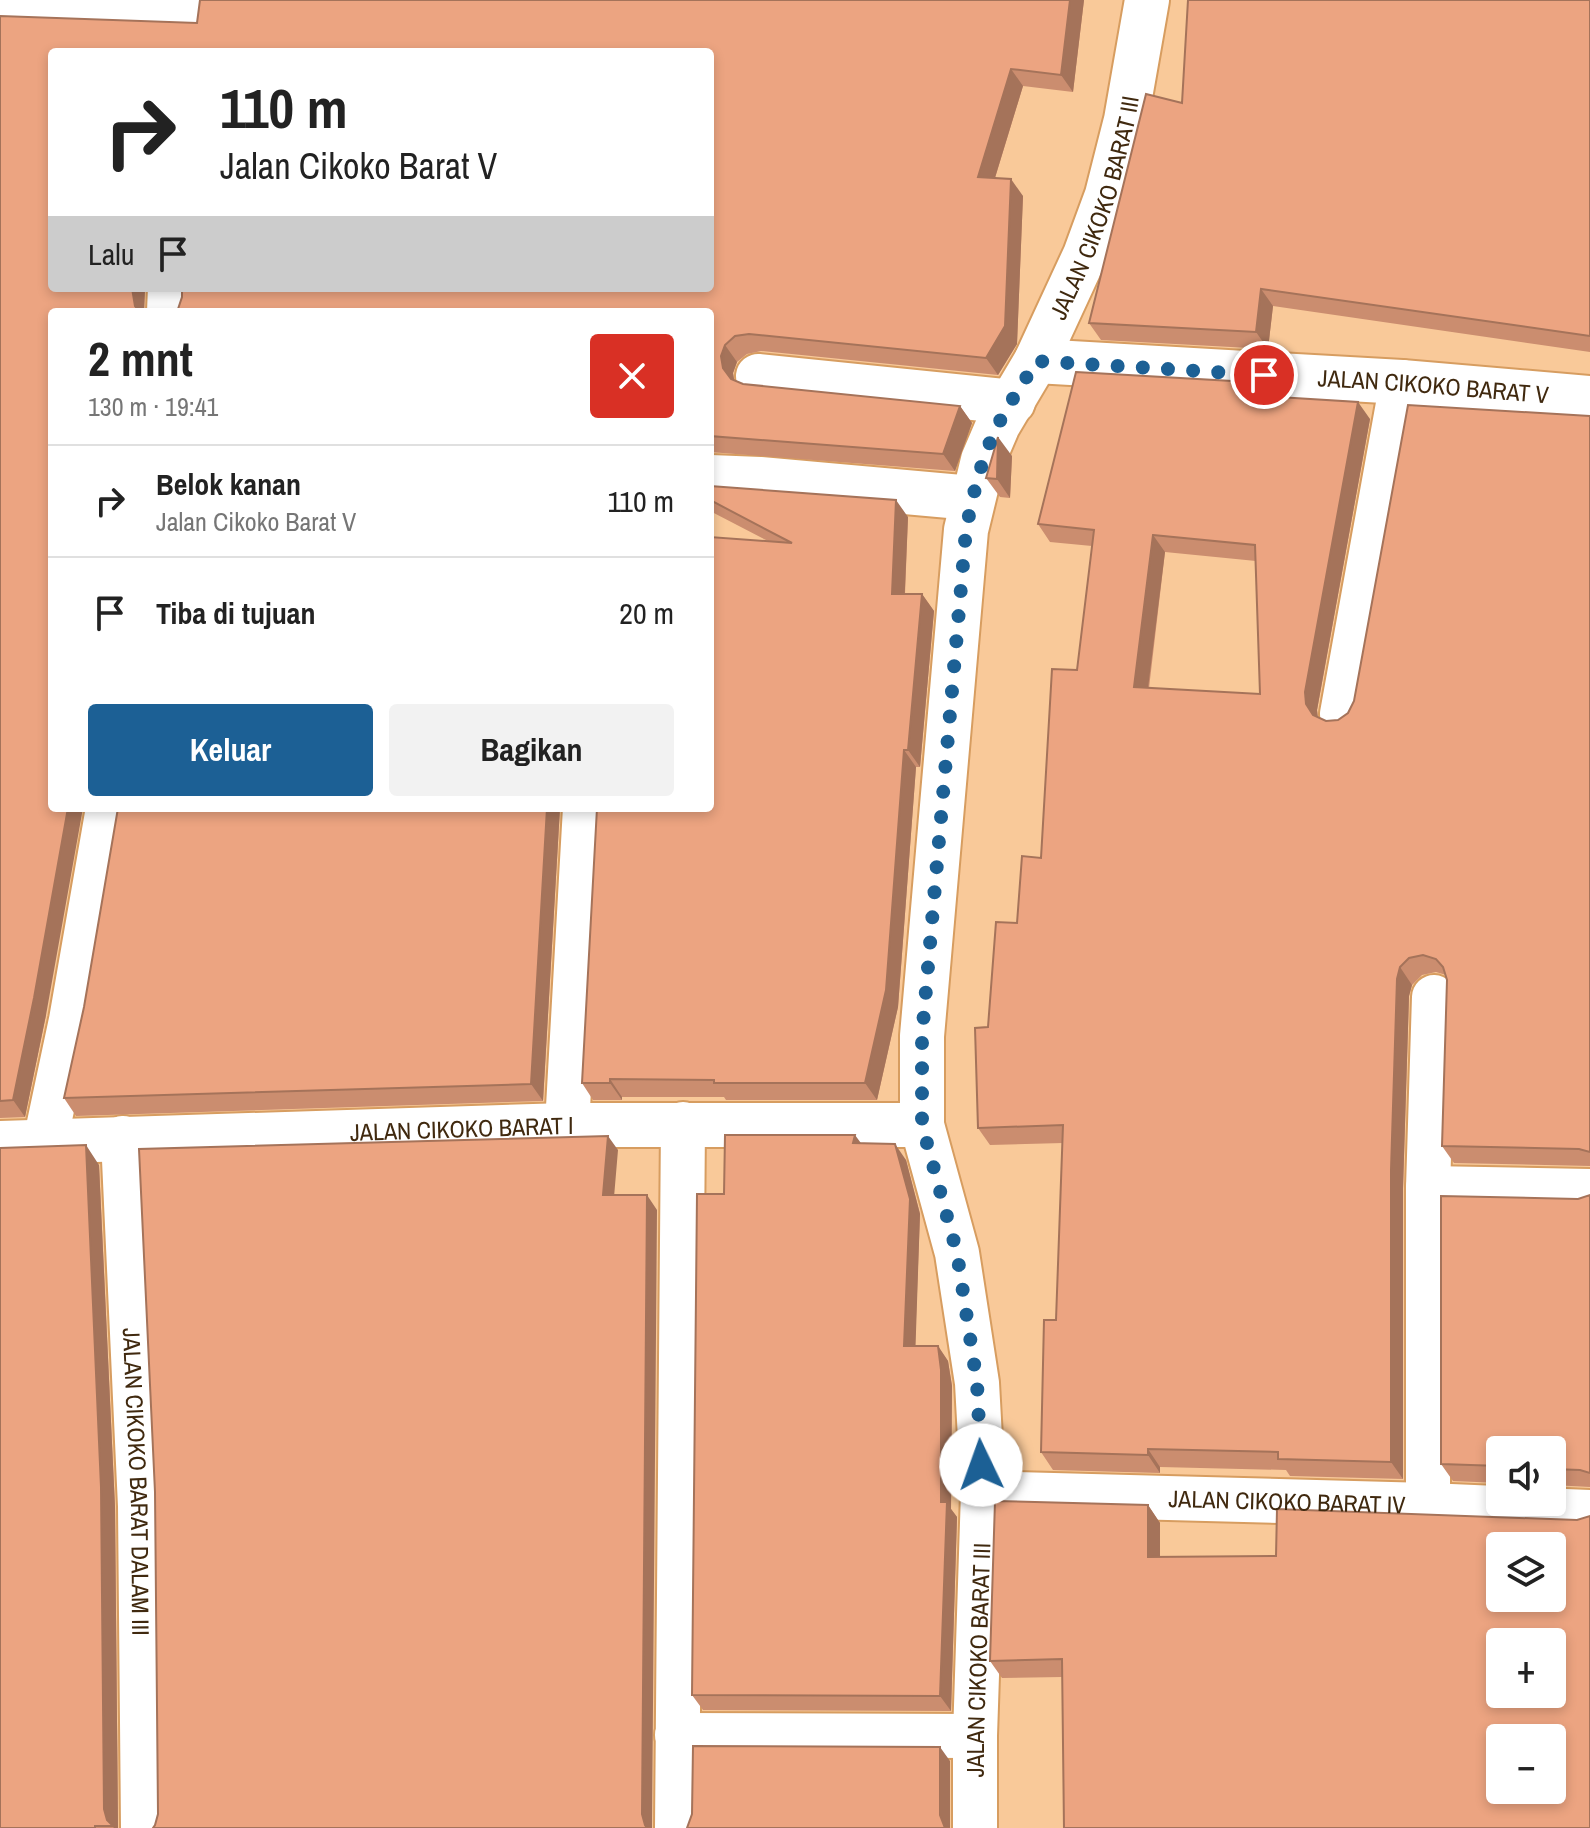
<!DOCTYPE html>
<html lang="id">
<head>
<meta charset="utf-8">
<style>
  :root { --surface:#fff; --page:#f2f2f2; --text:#222; --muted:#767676; --line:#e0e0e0; --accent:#1c6095 }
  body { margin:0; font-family:"Archivo Narrow",sans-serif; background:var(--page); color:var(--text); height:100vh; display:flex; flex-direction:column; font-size:30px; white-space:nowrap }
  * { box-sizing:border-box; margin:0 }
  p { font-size:26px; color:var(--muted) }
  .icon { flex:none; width:44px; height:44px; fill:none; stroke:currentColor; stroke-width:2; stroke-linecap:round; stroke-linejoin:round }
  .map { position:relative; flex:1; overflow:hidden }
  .sheet { position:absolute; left:48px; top:308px; width:666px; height:504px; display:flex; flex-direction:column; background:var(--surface); border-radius:8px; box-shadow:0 4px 12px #0003 }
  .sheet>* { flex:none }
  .guide { position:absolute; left:48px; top:48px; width:666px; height:244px; border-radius:8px; box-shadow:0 4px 12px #0003; background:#fff; color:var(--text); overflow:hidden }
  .fabs { position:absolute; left:1486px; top:1436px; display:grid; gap:16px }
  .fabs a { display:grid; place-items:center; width:80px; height:80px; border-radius:8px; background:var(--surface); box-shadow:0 4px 12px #0003; font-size:40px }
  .pin { position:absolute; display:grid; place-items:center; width:68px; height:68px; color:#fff; margin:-34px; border:4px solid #fff; border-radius:50%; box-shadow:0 2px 8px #0007 }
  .me { position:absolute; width:88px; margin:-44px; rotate:357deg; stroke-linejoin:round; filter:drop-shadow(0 0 6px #0008) }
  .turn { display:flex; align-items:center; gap:28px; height:168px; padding:0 40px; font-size:36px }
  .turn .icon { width:104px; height:104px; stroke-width:2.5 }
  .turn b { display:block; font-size:56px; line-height:68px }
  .then { display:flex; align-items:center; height:76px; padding:0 40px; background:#0003; gap:16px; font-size:30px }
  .round { display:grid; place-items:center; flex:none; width:84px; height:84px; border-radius:8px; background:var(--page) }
  .overview { display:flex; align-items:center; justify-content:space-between; height:136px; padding:0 40px }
  h1 { font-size:48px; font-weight:700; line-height:60px }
  .primary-button { display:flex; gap:16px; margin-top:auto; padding:16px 40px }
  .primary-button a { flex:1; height:92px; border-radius:8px; background:var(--accent); color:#fff; font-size:32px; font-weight:700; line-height:92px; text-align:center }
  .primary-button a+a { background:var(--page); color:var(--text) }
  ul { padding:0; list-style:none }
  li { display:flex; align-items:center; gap:24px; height:112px; padding:0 40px; border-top:2px solid var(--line) }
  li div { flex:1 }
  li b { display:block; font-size:30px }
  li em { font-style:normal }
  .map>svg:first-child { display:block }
</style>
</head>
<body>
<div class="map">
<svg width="1590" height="1828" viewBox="0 0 1590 1828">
  <rect width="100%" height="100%" fill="#f9c999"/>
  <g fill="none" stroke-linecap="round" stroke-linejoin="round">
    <g stroke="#d79d60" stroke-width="48">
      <g id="minor">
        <path d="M0,8L183,15"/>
        <path d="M169,312L170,288"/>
        <path id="s1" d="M1036,361L1402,382L1590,398"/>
        <path d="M758,376L1013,402"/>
        <path d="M710,477L760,479L972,498"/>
        <path d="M1342,714L1402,382"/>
        <path d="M567,1125L585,808"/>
        <path id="s2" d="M123,1138L140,1506L143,1828"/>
        <path d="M45,1142L71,1020L108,808"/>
        <path id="s3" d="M0,1143L567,1125H922"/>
        <path d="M1428,1188L1590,1191"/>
        <path id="s4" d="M983,1493L1428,1505L1590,1512"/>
        <path d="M1428,1505V1188L1434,997"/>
        <path d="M677,1735L975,1736"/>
        <path d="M677,1828L683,1124"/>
        <path id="s5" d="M975,1828V1736L983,1493L977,1383L957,1253L922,1125V1036L966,530L983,460L998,425L1036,361L1085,255L1107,195L1126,120L1147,0"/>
      </g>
    </g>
    <use href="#minor" stroke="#fff" stroke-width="44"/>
  </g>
  <path fill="#cb8d6f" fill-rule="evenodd" d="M1084,0L1073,92L1023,86L995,178L1023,196L1017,344L998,375L761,351L747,354L737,362L733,373L734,380L743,384L960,406L972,423L955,471L710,452V288L52,52V288H145L144,312H52L46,1015L25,1117L0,1118V16L197,23Z
    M1590,0V352L1273,306L1268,349L1101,340L1089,323L1182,103Z
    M1259,396L1370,419L1317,710L1318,717L1326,721L1338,720L1348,713L1590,416V1166L1454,1163L1442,1146L1447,980L1446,975L1436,972L1422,975L1412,985L1409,996L1403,1188V1479L1290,1476L1286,1470L1160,1467V1473L1053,1470L1041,1452L1056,1320L1063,1143L990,1145L978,1128L988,1027L1017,923L1041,858L1077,670L1092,546L1050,542L1038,524ZM1165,552L1256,561L1260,694L1149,688Z
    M1012,456L1010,498L1000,497L986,478Z
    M710,486L908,517L905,594H922L934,611L920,767H916L898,1007L877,1100H726L724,1097H622V1100H593L582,1083L768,541L710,511Z
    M118,808H560L543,1101L76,1116L64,1098L84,1007Z
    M861,1143L906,1160L920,1214L915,1346H938L948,1361L952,1386L951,1509L957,1517L951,1711L703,1710L692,1695L724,1194Z
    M99,1165L115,1507L118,1828H0Z
    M1590,1195V1487L1552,1485V1450H1500V1483L1453,1481L1441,1464L1578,1199Z
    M1148,1505L1160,1523V1557L1276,1556L1577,1520L1589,1517L1590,1828L1062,1677L1002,1678L990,1661Z"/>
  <path fill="#a5735a" d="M1070,0H1084L1073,92L1061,75Z
    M1011,69L1023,86L990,194L978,177Z
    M1011,179L1023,196L1017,344L998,375L986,358Z
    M132,288H145L144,312H139L135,306Z
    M1261,289L1273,306L1268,349L1256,332Z
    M725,345L737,362L733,373L735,385L723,368L721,356Z
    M1249,382L1261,399L1247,395Z
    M1358,402L1370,419L1317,710L1318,722L1306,704L1305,692Z
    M960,406L972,423L955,471L943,454Z
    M998,437L1012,456L1010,498L997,479Z
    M896,500L908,517L904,611L892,594Z
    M1153,535L1165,552L1146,704L1134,687Z
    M922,594L934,611L920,767L908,750Z
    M904,750L916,767L898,1007L877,1100L865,1083Z
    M68,808H83L46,1015L25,1117L13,1100Z
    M547,808H560L543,1101L531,1084Z
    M1400,967L1412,985L1409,996L1403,1188V1479L1391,1462V1170L1397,979Z
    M610,1079L622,1097V1100L610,1083Z
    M855,1135L866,1150L853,1143Z
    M608,1136L618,1150L613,1209L603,1195Z
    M895,1144L906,1160L920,1214L915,1361L904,1346Z
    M86,1145L99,1165L115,1507L118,1828H114L107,1820L104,1809Z
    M647,1195L657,1210L652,1828H647L645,1825L642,1814Z
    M938,1346L948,1361L952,1386L951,1509L957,1517L951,1711L940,1696L941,1502Z
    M1148,1449L1160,1467V1473L1148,1455Z
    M1148,1505L1160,1523V1575L1148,1557Z
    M940,1747L950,1761V1828H945L940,1815Z"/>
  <path fill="#eca481" stroke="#a5735a" stroke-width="2" fill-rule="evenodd" d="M200,0H1070L1061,75L1011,69L978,177L1011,179L1005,326L986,358L749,334L735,336L725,345L721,356L723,368L731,379L743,384L960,406L943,454L710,436V312H174L178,309L182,297V288H710V52H52V288H132L135,306L140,312H52V808H68L34,998L13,1100L0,1101V16L197,23Z
    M1188,0H1590V336L1261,289L1256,332L1089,323L1146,94L1182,103Z
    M1076,372L1249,382L1247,395L1358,402L1305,692L1306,704L1313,715L1326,721L1338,720L1348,713L1354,701L1408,405L1590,416V1152L1579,1149L1442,1146L1447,980L1443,967L1436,959L1423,955L1409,958L1400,967L1397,979L1391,1170V1462L1278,1459V1452L1148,1449V1455L1041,1452L1044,1320H1056L1063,1125L978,1128L975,1028L988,1027L996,922L1017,923L1022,856L1041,858L1052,669L1077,670L1094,530L1038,524ZM1153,535L1255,545L1260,694L1134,687Z
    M998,437L997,479L986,478Z
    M710,486L896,500L892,594H922L908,750H904L886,990L865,1083H714V1080L610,1079V1083H582L597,808H710V537L792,543L710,500Z
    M118,808H547L531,1084L64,1098L84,1007Z
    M725,1135H855L853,1143L895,1144L910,1199L904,1346H938L941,1370V1502H947L940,1696L692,1695L697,1194H724Z
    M608,1136L603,1195H647L642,1814L645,1825L647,1828H153L155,1825L158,1814L155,1492L139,1149Z
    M86,1145L101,1487L104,1809L107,1820L113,1826H95V1828H0V1148Z
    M1590,1195V1473L1580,1470L1552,1469V1450H1500V1466L1441,1464V1196L1578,1199Z
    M995,1501L1148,1505V1557L1276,1556L1277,1509L1577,1520L1590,1516V1828H1064L1062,1659L990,1661ZM1500,1546H1552V1598H1500ZM1500,1642H1552V1694H1500ZM1500,1738H1552V1790H1500Z
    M693,1746L940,1747V1815L945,1828H687L692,1814Z"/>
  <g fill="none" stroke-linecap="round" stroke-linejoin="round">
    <path stroke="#1c6095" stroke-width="14" stroke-dasharray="0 25.2" d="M981,1465L977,1383L957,1253L922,1125V1036L966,530C973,495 981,459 997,427C1008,404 1024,383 1036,361L1264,375"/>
  </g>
  <g text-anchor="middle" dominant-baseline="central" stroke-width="6" stroke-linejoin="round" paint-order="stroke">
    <g font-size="24" fill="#40290f" stroke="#fef2e6">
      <text stroke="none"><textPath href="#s5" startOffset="1656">JALAN CIKOKO BARAT III</textPath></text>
      <text stroke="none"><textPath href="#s1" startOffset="398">JALAN CIKOKO BARAT V</textPath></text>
      <text stroke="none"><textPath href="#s3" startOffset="462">JALAN CIKOKO BARAT I</textPath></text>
      <text stroke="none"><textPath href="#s2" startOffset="344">JALAN CIKOKO BARAT DALAM III</textPath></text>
      <text stroke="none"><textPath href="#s4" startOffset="304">JALAN CIKOKO BARAT IV</textPath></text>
      <text stroke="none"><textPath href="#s5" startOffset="168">JALAN CIKOKO BARAT III</textPath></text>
    </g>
  </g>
</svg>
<div class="fabs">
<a><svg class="icon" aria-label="sound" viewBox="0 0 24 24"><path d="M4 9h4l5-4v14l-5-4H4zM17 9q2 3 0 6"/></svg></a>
<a><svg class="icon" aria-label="layers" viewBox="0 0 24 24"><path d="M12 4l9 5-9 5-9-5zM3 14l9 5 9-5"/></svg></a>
<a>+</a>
<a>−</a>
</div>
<div class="pin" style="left:1264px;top:375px;background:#d93025"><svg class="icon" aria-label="arrive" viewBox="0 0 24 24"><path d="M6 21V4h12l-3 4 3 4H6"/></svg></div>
<svg class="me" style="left:981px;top:1465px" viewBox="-20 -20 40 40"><circle r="19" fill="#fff"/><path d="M0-13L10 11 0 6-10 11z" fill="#1c6095"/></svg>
<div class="guide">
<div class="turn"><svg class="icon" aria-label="right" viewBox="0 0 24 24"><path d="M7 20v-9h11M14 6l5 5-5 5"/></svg><div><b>110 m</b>Jalan Cikoko Barat V</div></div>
<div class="then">Lalu<svg class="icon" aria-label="arrive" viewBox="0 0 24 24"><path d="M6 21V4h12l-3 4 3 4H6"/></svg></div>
</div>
<section class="sheet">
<div class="overview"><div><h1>2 mnt</h1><p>130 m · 19:41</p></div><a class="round" style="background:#d93025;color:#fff"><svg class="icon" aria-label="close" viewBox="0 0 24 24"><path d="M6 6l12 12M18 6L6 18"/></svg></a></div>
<ul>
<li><svg class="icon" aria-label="right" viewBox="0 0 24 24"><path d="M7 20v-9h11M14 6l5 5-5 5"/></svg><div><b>Belok kanan</b><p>Jalan Cikoko Barat V</p></div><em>110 m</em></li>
<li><svg class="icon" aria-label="arrive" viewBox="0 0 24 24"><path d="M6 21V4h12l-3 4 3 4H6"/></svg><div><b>Tiba di tujuan</b></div><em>20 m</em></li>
</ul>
<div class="primary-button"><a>Keluar</a><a>Bagikan</a></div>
</section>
</div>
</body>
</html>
